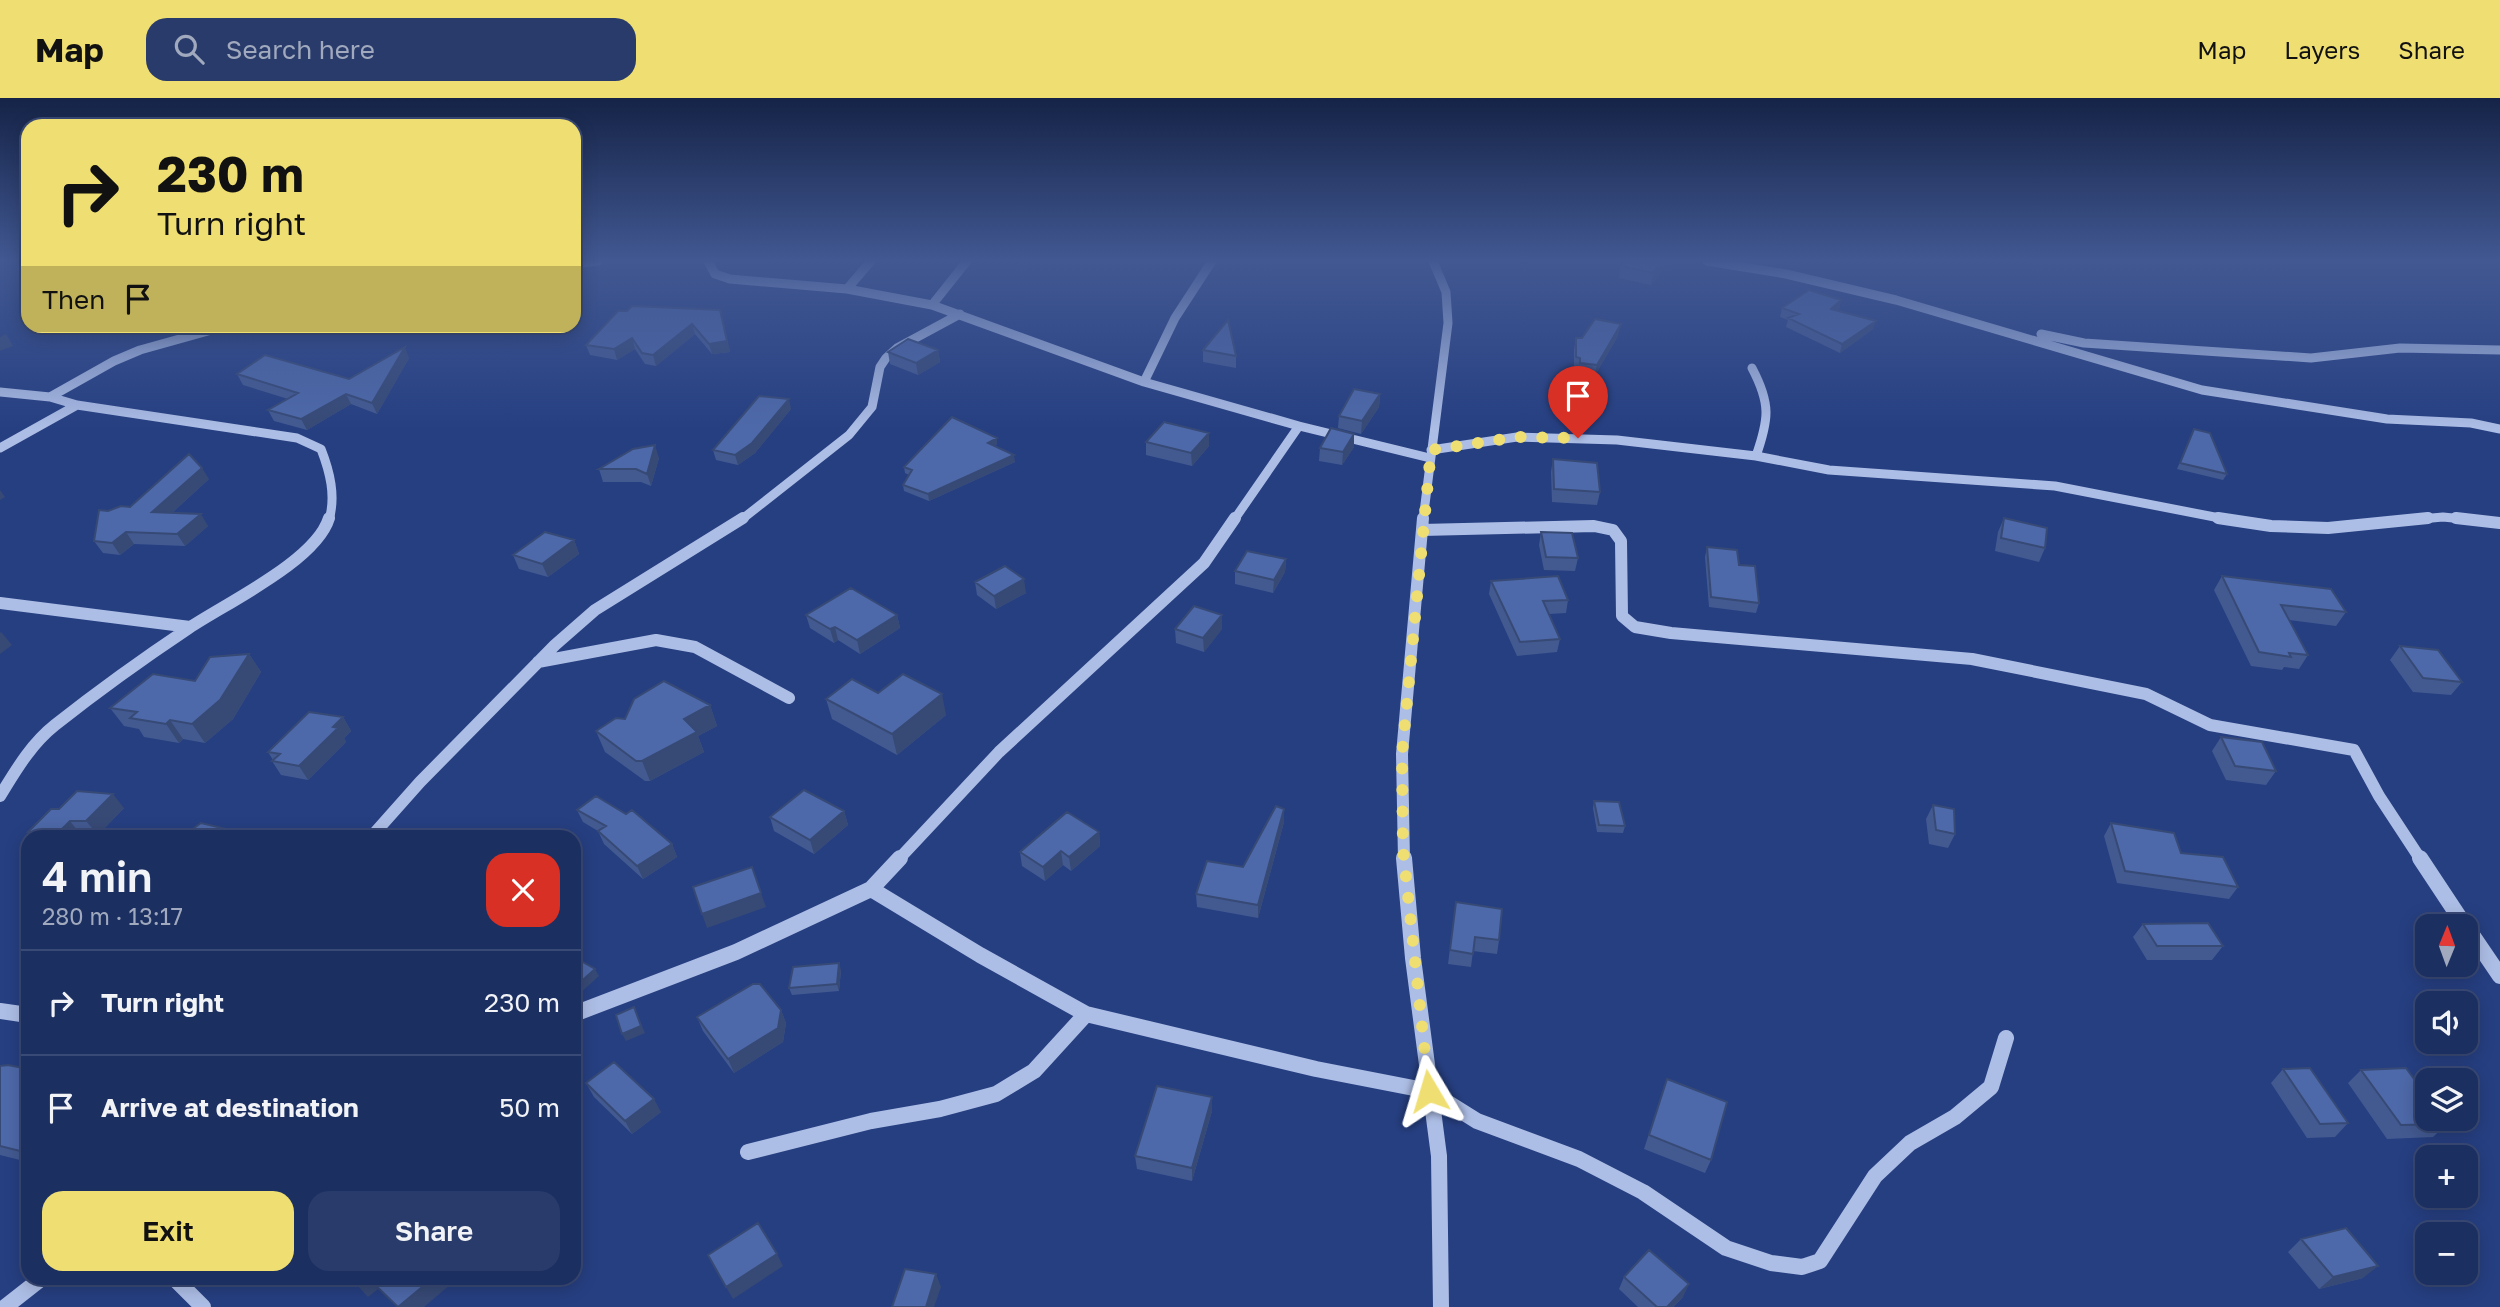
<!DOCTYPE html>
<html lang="en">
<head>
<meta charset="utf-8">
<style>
  :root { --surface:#1c2f61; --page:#293b6a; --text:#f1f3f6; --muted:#a0a9bd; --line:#3a4a76; --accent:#efdf72 }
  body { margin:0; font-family:"Golos Text",sans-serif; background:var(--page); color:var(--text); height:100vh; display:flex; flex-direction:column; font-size:26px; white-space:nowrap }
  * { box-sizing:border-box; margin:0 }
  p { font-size:23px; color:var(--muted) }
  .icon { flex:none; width:38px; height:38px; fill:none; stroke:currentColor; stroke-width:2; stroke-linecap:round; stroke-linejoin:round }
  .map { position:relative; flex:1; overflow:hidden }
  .panel { position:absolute; left:21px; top:732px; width:560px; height:455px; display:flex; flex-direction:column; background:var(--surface); border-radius:21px; box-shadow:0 4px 18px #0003,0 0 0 2px var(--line) }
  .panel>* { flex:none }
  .guide { position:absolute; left:21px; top:21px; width:560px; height:214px; border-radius:21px; box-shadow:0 4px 18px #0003,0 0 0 2px var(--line); background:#efdf72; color:#111; overflow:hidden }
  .needle { width:46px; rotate:1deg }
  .buttons { position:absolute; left:2415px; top:816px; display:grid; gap:14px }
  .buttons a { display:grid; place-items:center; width:63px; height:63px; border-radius:14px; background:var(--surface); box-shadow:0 4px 18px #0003,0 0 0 2px var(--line); font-size:35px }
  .pin { position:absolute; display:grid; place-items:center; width:60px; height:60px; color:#fff; margin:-72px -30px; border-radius:50% 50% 50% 0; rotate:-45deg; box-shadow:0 0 7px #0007 }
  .pin .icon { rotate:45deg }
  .me { position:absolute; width:77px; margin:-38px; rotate:353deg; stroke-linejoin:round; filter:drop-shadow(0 0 5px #0008) }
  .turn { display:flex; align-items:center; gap:24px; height:147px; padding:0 21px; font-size:32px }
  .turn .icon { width:91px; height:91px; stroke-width:2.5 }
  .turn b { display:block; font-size:49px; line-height:60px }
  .then { display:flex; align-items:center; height:66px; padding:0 21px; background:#0003; gap:14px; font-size:26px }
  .round { display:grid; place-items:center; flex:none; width:74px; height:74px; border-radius:21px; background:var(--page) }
  .overview { display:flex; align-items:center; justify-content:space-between; height:119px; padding:0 21px }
  h1 { font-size:42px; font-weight:600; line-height:52px }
  .action { display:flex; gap:14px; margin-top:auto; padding:14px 21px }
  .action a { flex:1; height:80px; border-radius:21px; background:var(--accent); color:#111; font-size:28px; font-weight:600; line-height:80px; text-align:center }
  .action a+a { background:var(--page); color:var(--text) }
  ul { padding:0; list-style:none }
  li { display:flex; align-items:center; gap:21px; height:105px; padding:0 21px; border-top:2px solid var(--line) }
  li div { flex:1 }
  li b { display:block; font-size:26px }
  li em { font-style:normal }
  header { display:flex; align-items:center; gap:42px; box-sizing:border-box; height:98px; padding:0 35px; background:var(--accent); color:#111 }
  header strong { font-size:33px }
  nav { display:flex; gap:38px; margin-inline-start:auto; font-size:24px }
  .search { width:490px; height:63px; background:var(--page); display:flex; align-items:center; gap:18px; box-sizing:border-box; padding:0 24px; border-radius:21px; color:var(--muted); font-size:26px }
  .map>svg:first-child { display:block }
</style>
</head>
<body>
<header>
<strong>Map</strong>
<div class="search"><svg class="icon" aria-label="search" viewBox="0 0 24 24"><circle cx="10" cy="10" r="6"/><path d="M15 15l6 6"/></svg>Search here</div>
<nav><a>Map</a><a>Layers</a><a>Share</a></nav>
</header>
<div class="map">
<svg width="2500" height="1209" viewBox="0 0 2500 1209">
  <rect width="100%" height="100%" fill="#263f81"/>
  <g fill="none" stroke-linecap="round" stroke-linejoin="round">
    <path stroke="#adbee6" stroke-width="9" d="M708,163L715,176L730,181L847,191L932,207L1144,284L1299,328
      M1707,163L1786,176L1896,202L2202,292L2387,321L2471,325L2500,331
      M574,166L598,163
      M847,191L871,163
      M932,207L967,163
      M2041,236L2084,245L2311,260L2400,250L2500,252
      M1752,270C1771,306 1769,321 1756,358
      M1144,284L1175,220L1212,163
      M0,294L50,299L77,307L297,340L321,351C330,374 336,398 329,422
      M50,299L114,263L140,252L226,228
      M0,350L77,307
      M1431,352L1517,339L1617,342L1756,358L1829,372L2055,388L2230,422
      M741,422L849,337L872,309L880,269L886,260L897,250L960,216
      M1234,422L1299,328L1430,360
      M1423,422L1448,225L1446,194L1433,163
      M2410,422L2443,419L2473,422"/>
    <path stroke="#adbee6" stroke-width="12" d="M2218,420L2271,428L2328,430L2428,420
      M2456,420L2500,425
      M1422,432L1594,428L1613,432L1621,443L1622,518L1635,529L1671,535L1972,561L2146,596L2210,627L2354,652L2379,698L2421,762
      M0,505L190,529
      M538,564L656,542L695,549L789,600
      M0,698C16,672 31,646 55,627C98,593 144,560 189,530C226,505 316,463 329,420
      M372,738L420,684L555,547L595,512L743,420
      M898,762L999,654L1204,465L1235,420
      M1404,762L1402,656L1423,420"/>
    <path stroke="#adbee6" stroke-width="16" d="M1404,760L1413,860L1439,1058L1441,1209
      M2420,760L2465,828
      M871,791L980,857L1086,916L1316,971L1429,993L1477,1023L1579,1061L1643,1094L1726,1150L1771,1165L1802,1169L1820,1163L1875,1078L1910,1045L1955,1019L1991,989L2006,940
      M2466,828L2500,878
      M0,913L28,917
      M574,916L736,854L871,791L900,760
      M748,1054L871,1023L940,1011L996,996L1034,973L1086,916
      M174,1180L203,1209
      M5,1209L42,1180"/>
  </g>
  <path fill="#435a91" d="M1007,163H1030L1028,165Z
    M1621,168L1665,169L1651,187L1619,180Z
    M1841,202L1839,211L1837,212L1873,231L1840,255L1786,229L1788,222L1780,219L1782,210Z
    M720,212L730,254L712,256L695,236L656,268L645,266L635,251L617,262L590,257L586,247Z
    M80,228H129L105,237Z
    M1618,238L1594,279L1578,277V272L1574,271V252L1576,240H1582Z
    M938,252L940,264L918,277L890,266L888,254Z
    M1203,252L1236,258V270L1203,264Z
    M409,260L377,316L351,306L307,332L274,323L268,312L288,301L243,287L237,276L349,281Z
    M1380,296L1379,309L1361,336L1338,330L1339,318Z
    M791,311L755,355L738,367L716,362L713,352Z
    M2194,331L2227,376L2223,382L2177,371Z
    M1354,336V349L1342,367L1319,363L1320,350Z
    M1146,344L1209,348L1192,368L1146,357Z
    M997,346L995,348L1015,364L929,403L904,393L903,387L909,377L905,375L904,369Z
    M659,360L651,388L641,384H603L599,371Z
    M1553,361L1600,394L1597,407L1552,404L1551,374Z
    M209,381L172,415L208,428L185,448L134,446L120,457L103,455L94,443L108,413L130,409Z
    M2004,420L2045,450L2039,464L1995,453L1998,434Z
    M1541,434L1578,460L1575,473L1544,472L1539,447Z
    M574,442L579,456L548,479L519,471L513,457Z
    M1707,449L1759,505L1756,515L1709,509L1705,459Z
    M1286,461L1285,474L1273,495L1235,486V473Z
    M2222,478L2346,514L2336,528L2289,522L2308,557L2299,571L2284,569L2282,572L2251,568L2214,492Z
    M1491,483L1568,502L1566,515L1549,516L1560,541L1557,554L1517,558L1489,496Z
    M975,484L1026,495L996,511L977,497Z
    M806,517H897L900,530L860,556L838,542L834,545L810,530Z
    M1222,517V531L1204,554L1176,545L1175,531Z
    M2400,548L2462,584L2451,597L2413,594L2390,562Z
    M249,556L261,574L233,621L205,645L183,641L179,645L144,639L139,631L124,628L110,610L195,583Z
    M878,595L946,617L897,657L832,621L826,601Z
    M710,607L717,628L698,638L704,654L650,683H645L605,654L596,633L625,621Z
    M343,619L351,633L344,640L346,644L308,682L281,677L272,663L273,662L268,654Z
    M2221,639L2276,673L2266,687L2226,682L2212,653Z
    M1594,703L1625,728L1623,735L1597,734L1593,710Z
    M1933,707L1955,736L1948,750L1929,746L1926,721Z
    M124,710L98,737H81L79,738H32L28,734L59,711Z
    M577,712L626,716L672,746L677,759L643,781L604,746L598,733L583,724Z
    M844,713L848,727L814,756L774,733L770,719Z
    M1284,724L1258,820L1197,809L1196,796L1243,769Z
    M2111,725L2181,755L2238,789L2229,801L2117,785L2104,738Z
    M1099,734L1100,748L1071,773L1063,767L1045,783L1022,768L1020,754Z
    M1456,804L1499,842L1497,856L1473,853L1471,869L1448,866Z
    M2143,826L2223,848L2212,862H2147L2133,839Z
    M841,872L839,893L792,897L789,890Z
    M781,912L786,925L783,944L734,975L703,933L697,919Z
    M0,968L28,971V1064L0,1057Z
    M2283,971L2348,1025L2335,1039L2307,1040L2271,985Z
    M2361,972L2447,1026L2433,1039L2387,1041L2348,985Z
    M1667,981L1711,1062L1705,1075L1644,1051Z
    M586,985L661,1014L632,1036L594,999Z
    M1212,1013L1192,1083L1137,1071L1135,1058Z
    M2301,1141L2363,1180L2319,1191L2288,1154Z
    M1624,1179L1683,1199L1673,1209H1638L1619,1191Z"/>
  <path fill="#374a76" d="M1662,163H1666L1665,169L1651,187L1653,175Z
    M1841,202L1839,211L1828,219L1831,211Z
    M723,223L730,254L712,256L709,246Z
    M1876,223L1873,231L1840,255L1842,246Z
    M692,226L695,236L656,268L653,257Z
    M1621,226L1618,238L1594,279L1597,267Z
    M100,228H129L105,237Z
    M6,236L13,248L0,253V239Z
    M632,240L635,251L617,262L614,251Z
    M405,249L409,260L377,316L372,305Z
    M938,252L940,264L918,277L916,265Z
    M346,296L351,306L307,332L301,321Z
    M1380,296L1379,309L1361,336L1362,323Z
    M789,301L791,311L755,355L738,367L735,357Z
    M1209,335V348L1192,368L1191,355Z
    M1354,336V349L1342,367L1343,354Z
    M997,340V346L989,351L988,345Z
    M655,347L659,360L651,388L647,376Z
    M1014,357L1015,364L929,403L928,396Z
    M202,370L209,381L160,426L152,414Z
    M0,392L5,399L0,402Z
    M201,416L208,428L185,448L177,436Z
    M126,434L134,446L120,457L112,445Z
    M574,442L579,456L548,479L542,466Z
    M1286,461L1285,474L1273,495L1274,482Z
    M1024,481L1026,495L996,511L994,498Z
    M897,517L900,530L860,556L857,542Z
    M1222,517V531L1204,554L1203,540Z
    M835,529L838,542L834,545L830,531Z
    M1,534L12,547L0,556V535Z
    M249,556L261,574L233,621L205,645L192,626Z
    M942,596L946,617L897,657L892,636Z
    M710,607L717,628L698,638L704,654L650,683L642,663L684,621Z
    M343,619L351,633L344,640L346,644L308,682L299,668Z
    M170,622L183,641L179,645L166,626Z
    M113,696L124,710L98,737L86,723Z
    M1284,711V724L1258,820V807Z
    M844,713L848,727L814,756L810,742Z
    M70,723L81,737L79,738H59L57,736Z
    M226,731L232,738H224L222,735Z
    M1099,734L1100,748L1071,773L1069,759Z
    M672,746L677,759L643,781L637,768Z
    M1061,753L1063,767L1045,783L1043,769Z
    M761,795L766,809L707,830L702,816Z
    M839,865L841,872L839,893L837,886Z
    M595,871L599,878L579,896L575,889Z
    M634,909L645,935L626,943L622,936Z
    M781,912L786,925L783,944L734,975L728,961Z
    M1212,999V1013L1192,1083V1070Z
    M654,1001L661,1014L632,1036L625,1023Z
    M777,1156L783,1168L733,1201L726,1189Z
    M2378,1168L2363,1180L2319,1191L2333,1179Z
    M936,1176L941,1189L934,1209H926Z
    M365,1180H368L378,1191L368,1199L357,1187Z
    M433,1180H458L424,1209H398Z
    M1689,1186L1683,1199L1673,1209H1667Z"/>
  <path fill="#4e69a9" stroke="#374a76" stroke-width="2" d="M1626,163H1662L1653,175L1621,168Z
    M1809,192L1841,202L1831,211L1876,223L1842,246L1788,220L1799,216L1782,210Z
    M632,208L720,212L727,243L709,246L692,226L653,257L642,255L632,240L614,251L586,247L618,213H627Z
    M1595,221L1621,226L1597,267L1580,265V260L1576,259V240H1582Z
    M1228,222L1236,258L1203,252Z
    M908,241L938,252L916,265L888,254Z
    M405,249L372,305L346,296L301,321L268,312L298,295L237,276L265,257L349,281Z
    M1354,291L1380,296L1362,323L1339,318Z
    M759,298L789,301L752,345L735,357L713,352Z
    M952,319L997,340L988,345L1014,357L928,396L903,387L912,372L904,369Z
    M1164,324L1209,335L1191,355L1146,344Z
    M1331,330L1354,336L1343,354L1320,350Z
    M2194,331L2210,335L2227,376L2180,365Z
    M655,347L647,376L636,371H599L633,351Z
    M189,356L202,370L152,414L201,416L177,436L126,434L112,445L94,443L99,412L108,413L121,408L130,409Z
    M1553,361L1597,365L1600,394L1554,391Z
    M2004,420L2047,430L2045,450L2001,440Z
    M545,434L574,442L542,466L513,457Z
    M1541,434L1572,435L1578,460L1546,459Z
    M1707,449L1737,452L1739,467L1755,468L1759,505L1711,499Z
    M1247,453L1286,461L1274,482L1235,473Z
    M1005,468L1024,481L994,498L975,484Z
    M1558,478L1568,502L1543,503L1560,541L1520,544L1491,483Z
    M2222,478L2331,491L2346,514L2281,507L2308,557L2289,555L2291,559L2259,554Z
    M851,490L897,517L857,542L835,529L830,531L806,517Z
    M1194,508L1222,517L1203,540L1175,531Z
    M2400,548L2438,552L2462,584L2423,580Z
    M249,556L220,602L192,626L170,622L166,626L130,620L137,614L110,610L153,576L195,583L210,559Z
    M903,576L942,596L892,636L826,601L852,581L878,595Z
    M664,583L710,607L684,621L697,634L642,663H636L596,633L616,620L625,621L634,601Z
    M309,614L343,619L333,629L338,630L299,668L272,663L280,656L268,654Z
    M2221,639L2262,644L2276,673L2235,668Z
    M804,692L844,713L810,742L770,719Z
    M77,693L113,696L86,723H70L57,736L28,734L51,711H59Z
    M596,698L626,716L632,712L672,746L637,768L598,733L606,728L577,712Z
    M1594,703L1619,704L1625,728L1599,727Z
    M1933,707L1954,711L1955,736L1936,732Z
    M1276,708L1284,711L1258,807L1196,796L1207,763L1243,769Z
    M1067,714L1099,734L1069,759L1061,753L1043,769L1020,754Z
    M201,725L226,731L222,735L230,737L229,738H183Z
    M2111,725L2174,735L2181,755L2223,759L2238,789L2125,773Z
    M752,769L761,795L702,816L693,789Z
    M1456,804L1502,811L1499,842L1475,839L1473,856L1450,852Z
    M2208,825L2223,848H2157L2143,826Z
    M574,859L595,871L575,889L574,888Z
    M839,865L837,886L789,890L793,869Z
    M753,886H760L781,912L778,930L728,961L697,919Z
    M634,909L641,928L622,936L616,917Z
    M614,964L654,1001L625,1023L586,985Z
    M8,967L28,971V1055L0,1048V968Z
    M2310,970L2348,1025L2320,1026L2283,971Z
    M2406,970L2427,999V1020H2443L2447,1026L2401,1027L2361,972Z
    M1667,981L1727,1004L1711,1062L1649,1037Z
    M1157,988L1212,999L1192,1070L1135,1058Z
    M758,1125L777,1156L726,1189L708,1157Z
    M2346,1130L2378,1168L2333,1179L2301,1141Z
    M1649,1152L1689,1186L1667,1209H1657L1624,1179Z
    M905,1171L936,1176L926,1209H892Z
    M349,1180H365L357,1187Z
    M368,1180H433L398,1209Z"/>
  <linearGradient id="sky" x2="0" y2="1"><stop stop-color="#152347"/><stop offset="0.49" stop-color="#415892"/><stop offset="1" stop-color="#415892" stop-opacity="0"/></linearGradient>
  <rect width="2500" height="332" fill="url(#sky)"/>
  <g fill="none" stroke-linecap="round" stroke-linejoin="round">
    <path stroke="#efdf72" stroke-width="12" stroke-dasharray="0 21.6" d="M1429,993L1403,751L1402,656L1431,352L1517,339L1578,340"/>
  </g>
</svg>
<div class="buttons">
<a><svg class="needle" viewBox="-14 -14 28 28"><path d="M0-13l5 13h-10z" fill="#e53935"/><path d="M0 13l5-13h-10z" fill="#a0a9bd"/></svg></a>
<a><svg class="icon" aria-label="sound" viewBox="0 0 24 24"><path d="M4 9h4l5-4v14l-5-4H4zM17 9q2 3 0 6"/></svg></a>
<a><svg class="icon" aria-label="layers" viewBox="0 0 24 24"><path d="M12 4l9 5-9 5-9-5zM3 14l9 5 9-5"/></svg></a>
<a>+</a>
<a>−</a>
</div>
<div class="pin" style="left:1578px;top:340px;background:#d93025"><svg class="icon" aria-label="arrive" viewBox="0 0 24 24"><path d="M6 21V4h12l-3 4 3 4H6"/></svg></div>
<svg class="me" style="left:1429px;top:993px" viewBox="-20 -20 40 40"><path d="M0-17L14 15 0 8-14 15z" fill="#efdf72" stroke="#fff" stroke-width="4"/></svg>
<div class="guide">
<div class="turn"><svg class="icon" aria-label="right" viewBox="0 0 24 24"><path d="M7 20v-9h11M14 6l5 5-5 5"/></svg><div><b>230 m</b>Turn right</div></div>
<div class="then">Then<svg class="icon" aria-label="arrive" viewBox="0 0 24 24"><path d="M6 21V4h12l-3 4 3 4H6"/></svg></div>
</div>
<section class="panel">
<div class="overview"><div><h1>4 min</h1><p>280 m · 13:17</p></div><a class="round" style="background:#d93025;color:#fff"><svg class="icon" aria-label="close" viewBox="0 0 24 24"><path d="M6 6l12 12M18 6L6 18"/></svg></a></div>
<ul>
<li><svg class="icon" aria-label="right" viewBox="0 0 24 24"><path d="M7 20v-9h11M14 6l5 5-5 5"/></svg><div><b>Turn right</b></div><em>230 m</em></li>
<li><svg class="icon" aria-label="arrive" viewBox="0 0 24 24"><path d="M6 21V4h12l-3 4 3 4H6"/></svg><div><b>Arrive at destination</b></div><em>50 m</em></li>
</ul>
<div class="action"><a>Exit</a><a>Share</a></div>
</section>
</div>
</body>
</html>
